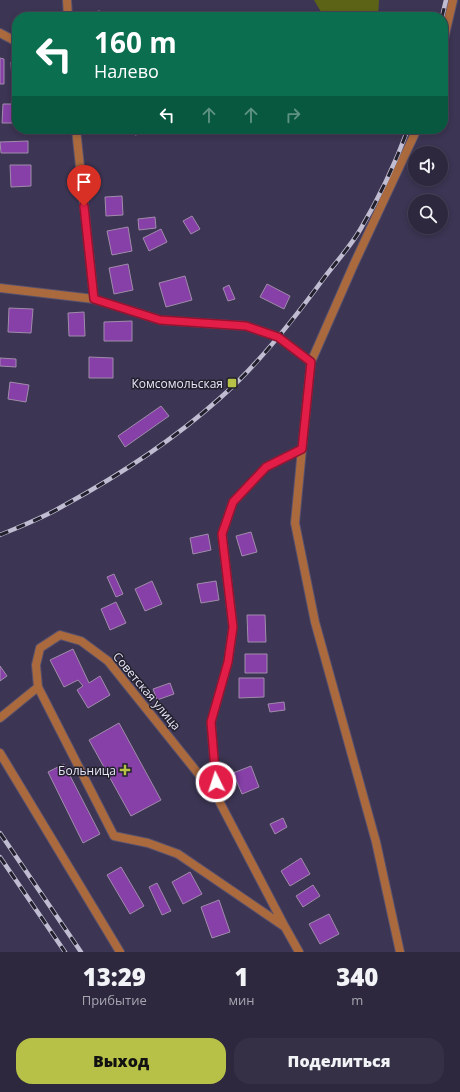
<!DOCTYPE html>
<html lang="ru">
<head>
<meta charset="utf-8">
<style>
  :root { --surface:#2d283e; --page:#353045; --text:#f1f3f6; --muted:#a7a6b0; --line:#484458; --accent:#b7c148 }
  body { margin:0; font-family:"Open Sans",sans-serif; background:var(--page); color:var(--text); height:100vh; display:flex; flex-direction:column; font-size:15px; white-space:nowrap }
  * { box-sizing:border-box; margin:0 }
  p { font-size:13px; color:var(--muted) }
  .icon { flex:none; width:22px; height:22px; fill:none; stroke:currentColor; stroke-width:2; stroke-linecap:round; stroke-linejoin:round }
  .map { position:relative; height:952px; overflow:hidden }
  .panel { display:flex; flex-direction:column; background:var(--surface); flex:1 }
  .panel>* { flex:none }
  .banner { position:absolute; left:12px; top:12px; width:436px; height:122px; border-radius:16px; box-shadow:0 2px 6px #0003,0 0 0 1px var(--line); background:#0b6e4f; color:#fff; overflow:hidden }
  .buttons { position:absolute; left:408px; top:146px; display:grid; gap:8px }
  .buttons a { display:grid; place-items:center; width:40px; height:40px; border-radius:50%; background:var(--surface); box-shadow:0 2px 6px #0003,0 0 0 1px var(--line); font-size:20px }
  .pin { position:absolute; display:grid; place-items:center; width:34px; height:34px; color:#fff; margin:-41px -17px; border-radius:50% 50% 50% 0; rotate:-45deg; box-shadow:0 0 4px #0007 }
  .pin .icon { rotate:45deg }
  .me { position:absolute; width:44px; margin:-22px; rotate:356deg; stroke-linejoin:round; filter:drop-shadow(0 0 3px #0008) }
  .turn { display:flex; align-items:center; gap:14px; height:84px; padding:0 16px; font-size:18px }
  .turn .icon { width:52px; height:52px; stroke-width:2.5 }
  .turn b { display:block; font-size:28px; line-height:34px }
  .lanes { display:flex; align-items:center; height:38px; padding:0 16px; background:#0003; justify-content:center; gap:20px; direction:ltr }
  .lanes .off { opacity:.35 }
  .eta { display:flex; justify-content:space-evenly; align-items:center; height:68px; text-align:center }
  .eta b { font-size:24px; font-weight:800; line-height:28px }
  .cta { display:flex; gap:8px; margin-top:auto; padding:8px 16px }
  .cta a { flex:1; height:46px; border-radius:16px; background:var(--accent); color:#111; font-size:16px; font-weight:800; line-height:46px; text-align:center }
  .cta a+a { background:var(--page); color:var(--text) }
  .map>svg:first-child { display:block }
</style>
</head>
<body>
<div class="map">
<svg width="460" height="952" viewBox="0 0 460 952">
  <rect width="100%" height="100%" fill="#3c3553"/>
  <path fill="#5d6316" d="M314,0H379L378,17H324Z"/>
  <path fill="#8640a7" stroke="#a08cab" d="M100,11L101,17H87V13Z
    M0,58L4,59V84H0Z
    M11,62H17V81H12Z
    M3,104H17V123H2Z
    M128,129H144L145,133L135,135L134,130L128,131Z
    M28,141V153H1L0,142Z
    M10,165H31V186L11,187Z
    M122,196L123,215L106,216L105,197Z
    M192,216L200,229L191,234L183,221Z
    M155,217L156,228L139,230L138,219Z
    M128,227L132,251L112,255L107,231Z
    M161,229L167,242L149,251L143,238Z
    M128,264L133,290L114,294L109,268Z
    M185,276L192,300L166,307L159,283Z
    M267,284L290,296L284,309L260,297Z
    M229,285L235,299L228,301L223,288Z
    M9,308L33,309L31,333L8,332Z
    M84,312L85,336H69L68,313Z
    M132,321V341H104V322Z
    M89,357L113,358V378H89Z
    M0,358L16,359V367L0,366Z
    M10,382L29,385L26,402L8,399Z
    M161,406L169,416L125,447L118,436Z
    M251,532L257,552L242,556L236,536Z
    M208,534L211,550L193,554L190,538Z
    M114,574L123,594L116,597L107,577Z
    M152,581L162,604L145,611L135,589Z
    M216,581L219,600L201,603L197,584Z
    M116,602L126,623L110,630L101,609Z
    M247,615H265L266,642H248Z
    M73,649L89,683L100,676L110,695L88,708L77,690L83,686L78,680L64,687L50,660Z
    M245,654H267V673H245Z
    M0,666L7,676L0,681Z
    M239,678H264V697L239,698Z
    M170,683L174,694L157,700L153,689Z
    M284,702L285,710L270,712L268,704Z
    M119,723L161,800L131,816L89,740Z
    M64,764L100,834L83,843L48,772Z
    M251,766L259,787L242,794L233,773Z
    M283,818L287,827L275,834L270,824Z
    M301,858L310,874L290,886L281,871Z
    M121,867L144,906L130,914L107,875Z
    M190,872L202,894L183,904L172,882Z
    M157,883L171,911L162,915L149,887Z
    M313,885L320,896L303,907L296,896Z
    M219,900L230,932L212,938L201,907Z
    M329,914L339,934L320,944L309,924Z"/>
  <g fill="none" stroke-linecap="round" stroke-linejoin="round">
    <g stroke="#58516e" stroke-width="10">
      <path id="minor" d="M67,0L68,17
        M0,33L17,42
        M443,43L453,0
        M76,129L94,299
        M0,288L94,299L160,320L246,326L278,337L311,362
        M302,449L295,523L315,622L376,842L400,952
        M0,718L38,687
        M0,753L120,952
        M217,797L108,661L81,641L60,635L40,648L36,665L38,687L114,836L148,843L178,854L285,927L299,952
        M285,927L217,797L211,722L228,662L233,627L222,534L233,502L266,467L302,449L311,362L354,264L417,129"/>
    </g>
    <use href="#minor" stroke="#ab6a3e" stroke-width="8"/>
    <g stroke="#c0bcd2" stroke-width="4.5">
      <path id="rail" d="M442,17L446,0
        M0,535C21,526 43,518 63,506C118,476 172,441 219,399C258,365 294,319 324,278C336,262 350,247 360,230C379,198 395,164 408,129
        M0,833L81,952
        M0,857L65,952"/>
    </g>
    <use href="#rail" stroke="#22202d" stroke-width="3" stroke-dasharray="9" stroke-linecap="butt"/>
  </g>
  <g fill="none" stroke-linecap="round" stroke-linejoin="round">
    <g stroke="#92132f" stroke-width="10">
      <path id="route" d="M84,206L94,299L160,320L246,326L278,337L311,362L302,449L266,467L233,502L222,534L233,627L228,662L211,722L216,782"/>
    </g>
    <use href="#route" stroke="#e11d48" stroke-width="7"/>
  </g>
  <g fill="#b7c148" stroke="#22202d" stroke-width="1.5">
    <rect x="227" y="378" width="10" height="10" rx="2"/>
    <path d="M123 764h4v4h4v4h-4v4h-4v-4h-4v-4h4z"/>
  </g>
  <g text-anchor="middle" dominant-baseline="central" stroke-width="3" stroke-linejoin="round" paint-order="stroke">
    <g font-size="12" fill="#e9e6f9" stroke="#22202d" text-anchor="end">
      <text x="223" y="383">Комсомольская</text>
      <text x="116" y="770">Больница</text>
    </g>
    <g font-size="12" fill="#e9e6f9" stroke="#22202d">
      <text transform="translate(147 691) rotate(50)">Советская улица</text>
    </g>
  </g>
</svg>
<div class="buttons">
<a><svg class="icon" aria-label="sound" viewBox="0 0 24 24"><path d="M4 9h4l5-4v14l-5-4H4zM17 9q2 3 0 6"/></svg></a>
<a><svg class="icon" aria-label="search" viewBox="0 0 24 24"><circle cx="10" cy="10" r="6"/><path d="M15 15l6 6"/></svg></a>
</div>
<div class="pin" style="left:84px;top:206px;background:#d93025"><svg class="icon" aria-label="arrive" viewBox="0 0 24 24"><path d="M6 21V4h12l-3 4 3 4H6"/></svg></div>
<svg class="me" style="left:216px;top:782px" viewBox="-20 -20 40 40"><circle r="17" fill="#e11d48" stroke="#fff" stroke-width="3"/><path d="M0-11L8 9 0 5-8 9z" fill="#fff"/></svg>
<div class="banner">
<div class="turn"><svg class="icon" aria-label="left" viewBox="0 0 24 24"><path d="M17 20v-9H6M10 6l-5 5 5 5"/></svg><div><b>160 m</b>Налево</div></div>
<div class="lanes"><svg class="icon" aria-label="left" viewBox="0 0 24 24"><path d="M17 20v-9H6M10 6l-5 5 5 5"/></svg><svg class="icon off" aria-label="ahead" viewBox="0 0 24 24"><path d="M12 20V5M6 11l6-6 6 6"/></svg><svg class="icon off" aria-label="ahead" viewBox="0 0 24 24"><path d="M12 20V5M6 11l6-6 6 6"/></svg><svg class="icon off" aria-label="right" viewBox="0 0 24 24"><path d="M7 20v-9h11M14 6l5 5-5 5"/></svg></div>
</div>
</div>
<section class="panel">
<div class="eta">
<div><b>13:29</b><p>Прибытие</p></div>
<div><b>1</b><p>мин</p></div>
<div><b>340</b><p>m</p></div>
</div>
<div class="cta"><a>Выход</a><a>Поделиться</a></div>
</section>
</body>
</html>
